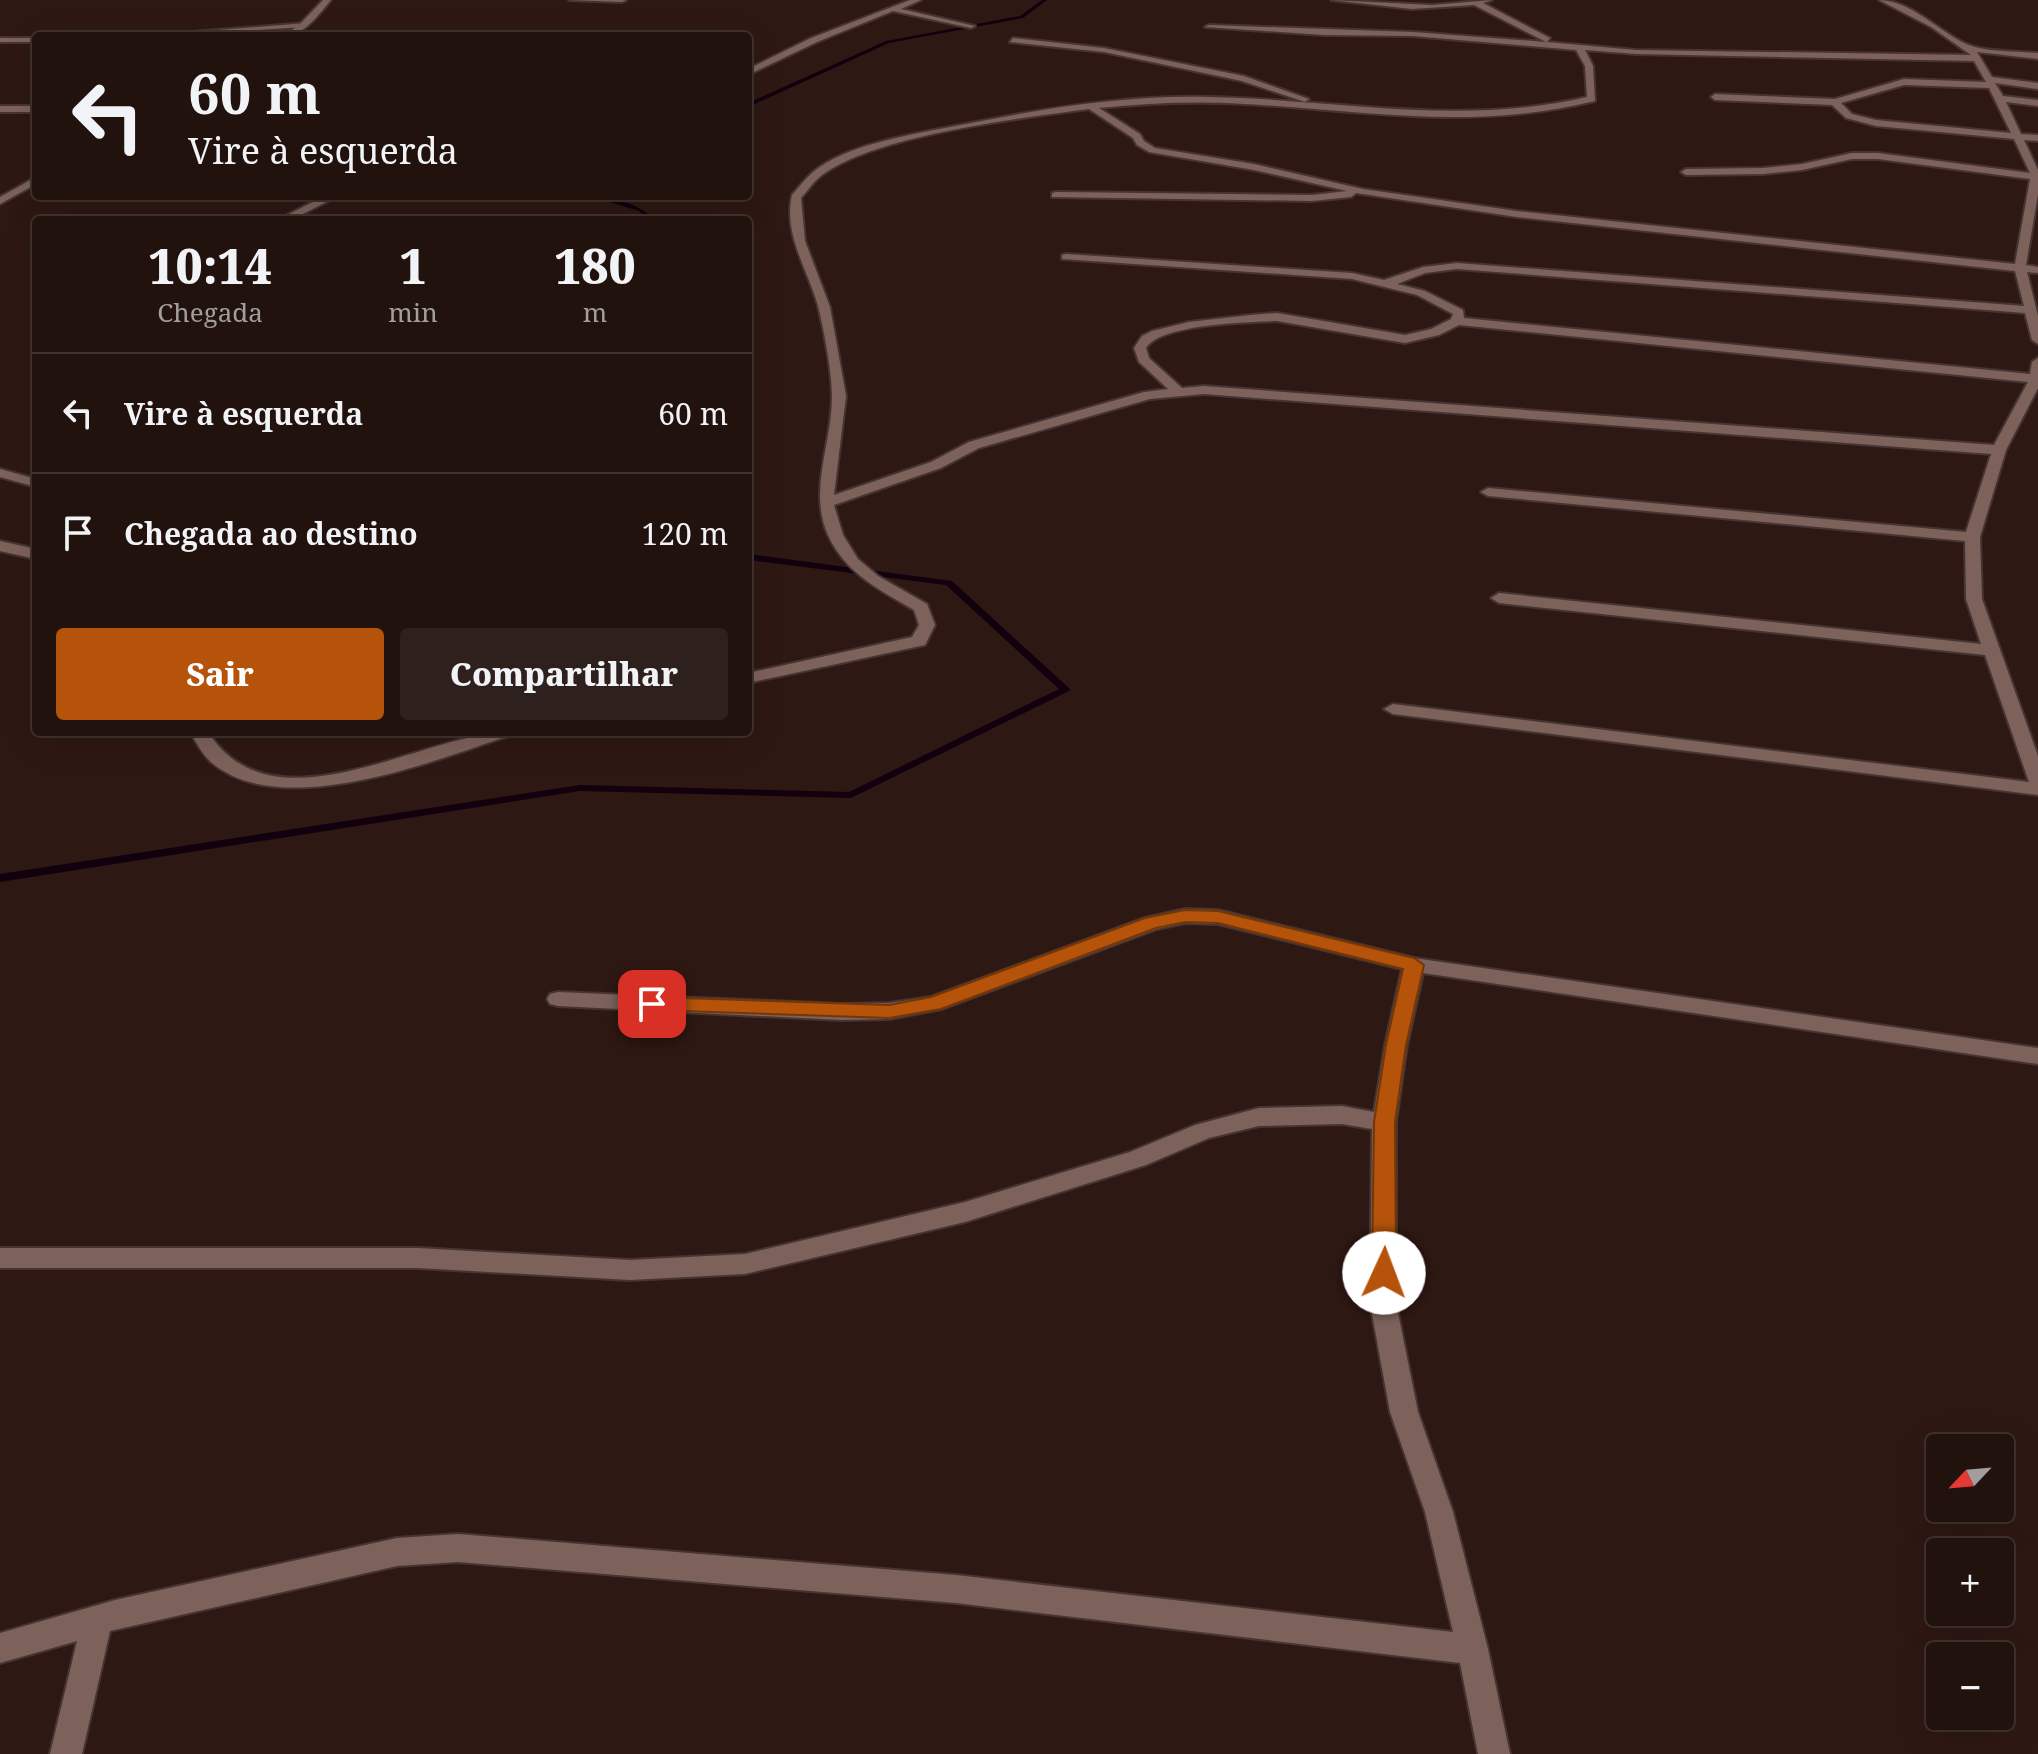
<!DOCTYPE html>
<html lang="pt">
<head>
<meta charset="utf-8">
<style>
  :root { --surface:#22120e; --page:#2e201c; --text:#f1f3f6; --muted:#a29e9e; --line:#3f322e; --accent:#b45309 }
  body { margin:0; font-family:"Noto Serif",serif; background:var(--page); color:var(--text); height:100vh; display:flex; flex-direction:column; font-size:30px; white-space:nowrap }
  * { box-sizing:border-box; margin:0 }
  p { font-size:26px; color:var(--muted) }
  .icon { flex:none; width:44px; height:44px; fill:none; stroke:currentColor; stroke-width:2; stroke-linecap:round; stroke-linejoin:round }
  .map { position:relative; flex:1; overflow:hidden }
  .panel { position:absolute; left:32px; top:216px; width:720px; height:520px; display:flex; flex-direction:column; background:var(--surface); border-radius:8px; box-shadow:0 8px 32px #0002,0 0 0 2px var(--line) }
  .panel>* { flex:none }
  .hud { position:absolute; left:32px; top:32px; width:720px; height:168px; border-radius:8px; box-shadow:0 8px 32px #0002,0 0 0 2px var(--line); background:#22120e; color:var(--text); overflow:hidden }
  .needle { width:52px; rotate:244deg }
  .tools { position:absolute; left:1926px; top:1434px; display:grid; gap:16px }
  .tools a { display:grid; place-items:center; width:88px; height:88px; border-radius:8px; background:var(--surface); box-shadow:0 8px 32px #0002,0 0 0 2px var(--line); font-size:40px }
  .pin { position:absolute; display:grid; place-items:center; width:68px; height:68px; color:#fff; margin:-34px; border-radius:16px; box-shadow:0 4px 12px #0006 }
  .me { position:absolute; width:88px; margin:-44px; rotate:2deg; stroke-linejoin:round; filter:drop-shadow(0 0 6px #0008) }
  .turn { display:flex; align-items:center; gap:28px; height:168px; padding:0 24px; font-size:36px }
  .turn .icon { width:104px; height:104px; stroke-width:2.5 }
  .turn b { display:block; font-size:56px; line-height:68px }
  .eta { display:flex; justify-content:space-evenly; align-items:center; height:136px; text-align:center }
  .eta b { font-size:48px; font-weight:800; line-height:56px }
  .action { display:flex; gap:16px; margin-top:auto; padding:16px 24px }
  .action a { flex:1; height:92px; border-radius:8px; background:var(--accent); color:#fff; font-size:32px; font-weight:800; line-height:92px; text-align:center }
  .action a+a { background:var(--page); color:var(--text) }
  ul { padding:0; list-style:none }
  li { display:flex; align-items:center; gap:24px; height:120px; padding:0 24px; border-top:2px solid var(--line) }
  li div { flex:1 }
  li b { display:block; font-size:30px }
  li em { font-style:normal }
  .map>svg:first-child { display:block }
</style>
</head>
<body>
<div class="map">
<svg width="2038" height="1754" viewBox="0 0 2038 1754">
  <rect width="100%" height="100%" fill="#2e1813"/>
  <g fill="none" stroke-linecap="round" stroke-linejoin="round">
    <path fill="#13000f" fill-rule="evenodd" d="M1042,0H1047L1023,18L889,43L748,107V103L886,41L1020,16Z
      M590,196C612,196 640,204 655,220H648L639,211Z
      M748,436L752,438L753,543L748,546Z
      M748,554L952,581L1071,690L851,798L580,791L0,882V874L580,785L849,792L1059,689L946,585L748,560Z"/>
    <g stroke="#463432" stroke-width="4">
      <path id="street" d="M569,0H626L622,2Z
        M910,0H921L901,9L975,26L971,28L893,11L817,42L748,75V69L811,38Z
        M1331,0L1432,5L1492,0L1483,3L1550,38L1547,42L1636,50L1971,55L1931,27L1879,0C1914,0 1945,39 1975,47C1994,52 2018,51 2038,53V59L1977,52L1992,77L2038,83V89L1995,83L2003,96L2038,100V106L2006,102L2021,134L2038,135V141L2024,140L2038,170V194L2026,265L2038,267V273L2027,272L2038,316V344L2032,340L2025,313L1457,269L1425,273L1397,284L1425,291L1463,310L1464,318L2030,374L2032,362L2038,358V388L2006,450L1980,537L1982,599L2038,756V795L1393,714L1384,709L1393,704L2029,782L1985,655L1499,603L1491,598L1499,593L1981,644L1966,599L1965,541L1488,496L1481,492L1488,488L1966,532L1991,454L1204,394L1150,399L979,448L941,468L834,505L843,535L858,559L878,576L927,604L935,625L925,645L748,683V673L912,637L919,625L914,610C880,590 845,573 828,535C808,491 832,443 832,397C832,372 824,330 818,306C808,270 783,234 792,195C799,187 805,179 813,172C845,145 909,135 950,127C1035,110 1121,95 1208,97C1338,99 1458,127 1587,97L1585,66L1576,50L1413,36L1324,35L1205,27L1209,25L1413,32L1546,42L1474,5L1412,9ZM1585,50L1636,54L1974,61L1986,82L1904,79L1835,99L1715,94L1711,97L1715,100L1832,105L1846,118L1876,126L2014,139L2030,173L1878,153H1852L1802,164L1763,168L1686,169L1681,172L1686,175L1763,174L1802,170L1852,159H1878L2030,179L2015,264L1517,211L1363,189L1254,164L1155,148L1144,141L1140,134L1099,108C1148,103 1196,101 1245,104C1369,111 1471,131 1595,101L1593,66ZM1904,85L1989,88L2011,133L1876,120L1852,114L1841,103ZM1089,109L1133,138L1137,145L1149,152L1254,170L1347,191L1312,195L1056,192L1052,193V197L1312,201L1351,197L1356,193L1517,217L2015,271L2024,306L1457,263L1423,267L1384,280L1352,273L1066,254L1062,255V259L1352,279L1417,295L1453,314L1451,319L1431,329L1405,335L1277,313L1250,315L1189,322L1152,331L1142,336L1134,348L1139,362L1168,389L1144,392L969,442L931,462L834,495L846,396L830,307L805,241L801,198C808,190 814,181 822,175C876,135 1021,118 1089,109ZM1277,321L1405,343L1439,335L1459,325L2028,382L1994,445L1204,386L1182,388L1149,358L1146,348C1160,324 1249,322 1277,321Z
        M307,23L304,27L162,36L166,34Z
        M0,38H36V42H0Z
        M1013,38L1104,48L1244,76L1309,99L1305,102L1242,81L1104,52L1010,42Z
        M0,106H36V112H0Z
        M325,196H338L291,220H277Z
        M0,469L36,479V487L0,477Z
        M0,541L36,549V559L0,551Z
        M190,732H208C274,835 423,732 511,732L508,736C434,761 280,822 211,762C202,754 196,742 190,732Z
        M1185,909L1218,910L1414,958L2038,1048V1064L1423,973L1407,1045L1396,1122V1303L1418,1412L1453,1512L1488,1649L1510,1754H1478L1460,1663L956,1603L458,1562L397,1566L110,1631L82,1754H50L77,1641L0,1663V1633L115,1600L397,1538L458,1534L956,1575L1453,1632L1425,1512L1390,1412L1370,1303L1372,1129L1342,1124L1259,1126L1209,1138L1146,1165L965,1222L745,1274L630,1280L418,1268H0V1248H418L630,1260L745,1254L965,1202L1130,1152L1195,1125L1259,1108L1342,1106L1374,1112L1385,1045L1402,969L1218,924L1185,923L1157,929L942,1009L889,1019L842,1020L558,1006L550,1004L547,999L550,994L558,992L842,1004L889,1003L931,997L1145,918Z"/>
    </g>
    <g stroke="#463432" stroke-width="4">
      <path id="secondary" d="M323,0H331C319,14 304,36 284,36L301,23Z
        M36,177V184L0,204V197Z"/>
    </g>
    <use href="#street" fill="#7d625b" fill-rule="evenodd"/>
    <use href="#secondary" fill="#7d625b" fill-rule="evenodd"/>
  </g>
  <path fill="#b45309" stroke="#753606" stroke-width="2" d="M1185,910L1218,911L1414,958L1424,965L1406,1045L1395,1122L1396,1273L1392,1279L1384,1282L1376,1279L1372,1273L1374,1122L1386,1045L1403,969L1218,923L1185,922L1156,928L941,1009L889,1018L652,1010L642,1004L652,997L889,1005L931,997L1145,918Z"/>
</svg>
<div class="tools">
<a><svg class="needle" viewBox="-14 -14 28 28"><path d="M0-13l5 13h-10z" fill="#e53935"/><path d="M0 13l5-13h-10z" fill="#a29e9e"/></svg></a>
<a>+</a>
<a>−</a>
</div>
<div class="pin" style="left:652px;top:1004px;background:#d93025"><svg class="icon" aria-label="arrive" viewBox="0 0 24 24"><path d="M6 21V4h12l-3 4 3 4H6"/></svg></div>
<svg class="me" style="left:1384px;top:1273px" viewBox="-20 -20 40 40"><circle r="19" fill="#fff"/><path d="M0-13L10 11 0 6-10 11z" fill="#b45309"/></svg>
<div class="hud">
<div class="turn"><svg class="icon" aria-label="left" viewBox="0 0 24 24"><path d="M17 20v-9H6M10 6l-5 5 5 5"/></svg><div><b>60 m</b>Vire à esquerda</div></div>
</div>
<section class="panel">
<div class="eta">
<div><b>10:14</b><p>Chegada</p></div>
<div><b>1</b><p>min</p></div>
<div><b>180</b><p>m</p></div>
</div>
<ul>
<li><svg class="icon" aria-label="left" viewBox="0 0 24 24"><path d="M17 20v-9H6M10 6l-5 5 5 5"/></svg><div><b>Vire à esquerda</b></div><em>60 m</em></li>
<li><svg class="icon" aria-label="arrive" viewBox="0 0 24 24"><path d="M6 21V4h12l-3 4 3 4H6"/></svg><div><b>Chegada ao destino</b></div><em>120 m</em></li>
</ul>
<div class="action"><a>Sair</a><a>Compartilhar</a></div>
</section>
</div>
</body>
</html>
